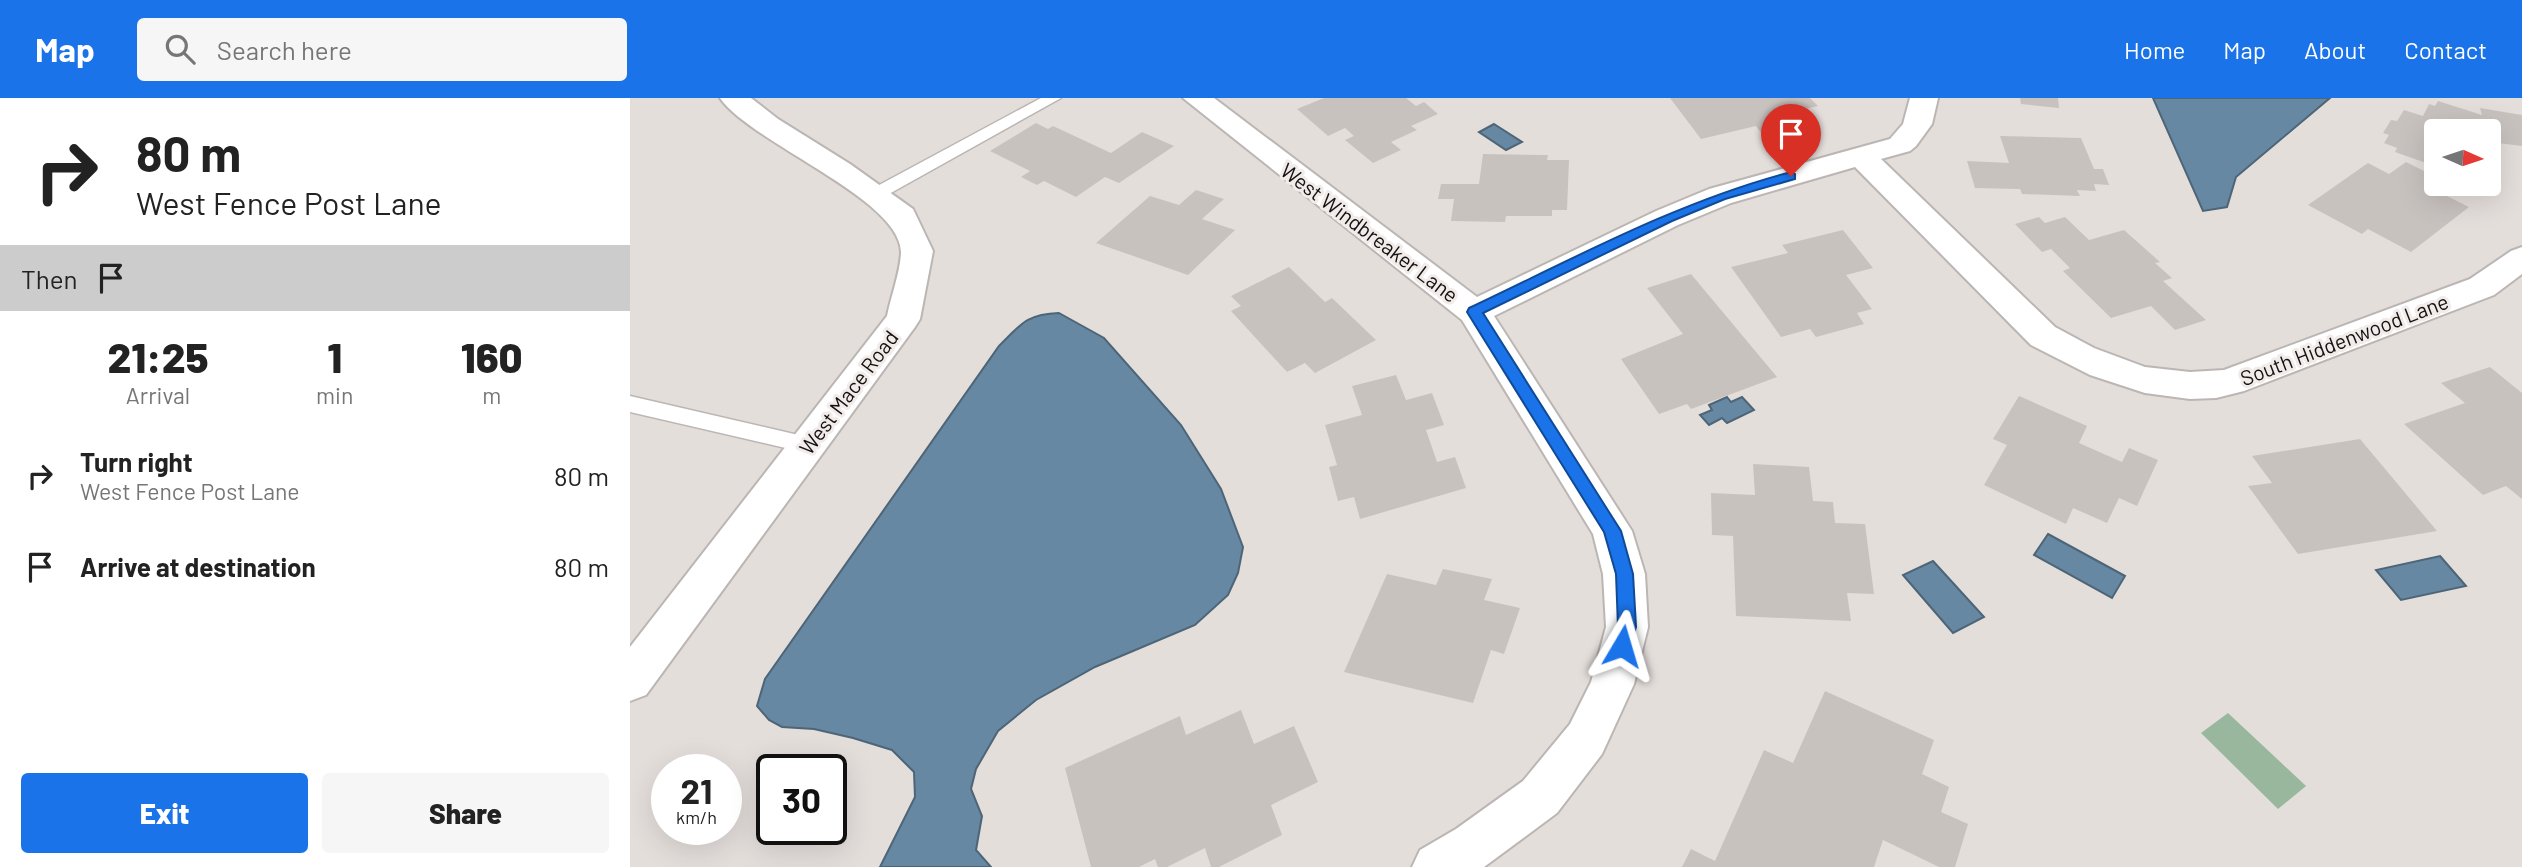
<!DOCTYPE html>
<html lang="en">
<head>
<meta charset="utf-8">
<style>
  :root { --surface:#fff; --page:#f6f6f6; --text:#222; --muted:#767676; --accent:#1a73e8 }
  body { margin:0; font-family:Barlow,sans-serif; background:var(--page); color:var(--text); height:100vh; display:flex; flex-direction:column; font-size:26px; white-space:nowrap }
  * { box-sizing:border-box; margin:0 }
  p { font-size:23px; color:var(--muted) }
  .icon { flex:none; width:38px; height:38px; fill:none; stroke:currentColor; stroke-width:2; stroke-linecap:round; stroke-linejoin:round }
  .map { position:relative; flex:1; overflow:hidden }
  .drawer { display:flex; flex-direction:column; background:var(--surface); width:630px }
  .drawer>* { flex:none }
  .top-card { background:#fff; color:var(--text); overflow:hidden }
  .needle { width:46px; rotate:93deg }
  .fabs { position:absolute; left:1794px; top:21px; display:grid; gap:14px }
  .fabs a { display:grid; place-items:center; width:77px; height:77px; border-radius:7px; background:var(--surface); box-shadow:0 7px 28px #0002; font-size:35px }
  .speed { position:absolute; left:21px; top:656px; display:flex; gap:14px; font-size:35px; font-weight:700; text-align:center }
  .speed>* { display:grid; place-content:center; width:91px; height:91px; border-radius:50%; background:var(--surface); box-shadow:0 7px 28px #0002; line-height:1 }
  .speed small { font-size:18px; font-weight:400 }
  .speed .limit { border:4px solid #111; border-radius:10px; background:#fff; color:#111 }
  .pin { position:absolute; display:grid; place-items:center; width:60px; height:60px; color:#fff; margin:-72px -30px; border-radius:50% 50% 50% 0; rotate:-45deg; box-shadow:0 0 7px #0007 }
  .pin .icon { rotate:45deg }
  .me { position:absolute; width:77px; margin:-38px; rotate:7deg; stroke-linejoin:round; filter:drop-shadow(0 0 5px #0008) }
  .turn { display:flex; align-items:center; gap:24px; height:147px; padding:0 21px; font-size:32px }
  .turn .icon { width:91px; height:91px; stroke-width:2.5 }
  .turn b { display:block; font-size:49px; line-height:60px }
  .then { display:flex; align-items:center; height:66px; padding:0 21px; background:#0003; gap:14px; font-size:26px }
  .eta { display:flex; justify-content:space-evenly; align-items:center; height:119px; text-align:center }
  .eta b { font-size:42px; font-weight:800; line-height:49px }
  .cta { display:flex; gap:14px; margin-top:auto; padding:14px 21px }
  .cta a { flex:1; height:80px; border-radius:7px; background:var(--accent); color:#fff; font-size:28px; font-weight:800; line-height:80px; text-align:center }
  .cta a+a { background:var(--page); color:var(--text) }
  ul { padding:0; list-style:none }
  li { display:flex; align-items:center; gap:21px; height:91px; padding:0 21px }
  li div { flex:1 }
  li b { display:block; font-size:26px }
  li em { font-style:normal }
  header { display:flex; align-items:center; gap:42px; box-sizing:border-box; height:98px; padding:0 35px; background:var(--accent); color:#fff }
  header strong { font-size:33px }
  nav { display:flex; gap:38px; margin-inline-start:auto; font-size:24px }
  .search { width:490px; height:63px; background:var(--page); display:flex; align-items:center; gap:18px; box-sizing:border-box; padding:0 24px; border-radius:7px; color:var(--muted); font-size:26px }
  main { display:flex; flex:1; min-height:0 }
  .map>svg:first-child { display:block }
</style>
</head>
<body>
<header>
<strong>Map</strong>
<div class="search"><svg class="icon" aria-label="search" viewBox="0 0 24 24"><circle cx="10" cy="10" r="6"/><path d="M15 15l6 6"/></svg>Search here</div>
<nav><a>Home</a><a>Map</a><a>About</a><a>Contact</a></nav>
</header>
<main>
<section class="drawer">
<div class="top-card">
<div class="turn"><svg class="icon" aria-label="right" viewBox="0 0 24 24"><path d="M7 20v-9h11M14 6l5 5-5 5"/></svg><div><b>80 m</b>West Fence Post Lane</div></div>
<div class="then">Then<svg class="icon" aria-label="arrive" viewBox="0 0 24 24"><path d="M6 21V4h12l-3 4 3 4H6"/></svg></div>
</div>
<div class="eta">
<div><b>21:25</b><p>Arrival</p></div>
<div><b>1</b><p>min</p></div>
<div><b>160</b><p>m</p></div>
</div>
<ul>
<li><svg class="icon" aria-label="right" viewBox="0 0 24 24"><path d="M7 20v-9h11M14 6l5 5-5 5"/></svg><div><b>Turn right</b><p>West Fence Post Lane</p></div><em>80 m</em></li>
<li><svg class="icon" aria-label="arrive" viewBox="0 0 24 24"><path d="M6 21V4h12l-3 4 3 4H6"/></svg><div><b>Arrive at destination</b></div><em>80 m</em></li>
</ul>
<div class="cta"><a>Exit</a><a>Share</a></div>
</section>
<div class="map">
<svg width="1892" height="769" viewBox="0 0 1892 769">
  <rect width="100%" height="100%" fill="#e4dedb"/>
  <path fill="#98b79d" d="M1598,615L1676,688L1648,711L1571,635Z"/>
  <path fill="#6688a3" stroke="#4d6577" stroke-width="2" d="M1523,0H1700L1606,79L1597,109L1573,113Z
    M864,26L892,44L876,52L849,34Z
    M429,215L474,240L551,327L591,391L613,449L608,475L598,497L565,527L465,569L406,602L368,633L346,671L341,691L352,718L346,752L361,769H250L285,699L284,674L262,652L223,640L184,631L152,629L139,622L127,608L135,581L369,248C391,226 397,216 429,215Z
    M1097,299L1101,304L1112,299L1124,312L1097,325L1092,320L1079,327L1070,317L1082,312L1079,307Z
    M1418,436L1495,478L1482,500L1404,457Z
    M1810,458L1836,488L1771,502L1746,472Z
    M1303,463L1354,519L1323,535L1273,477Z"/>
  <path fill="#c8c2bf" d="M694,0H776L786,8L794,4L808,16L781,28L787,32L761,44L771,52L743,65L715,42L724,38L715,30L698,38L667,11Z
    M1040,0H1180L1188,8L1157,15L1172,32L1136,41L1126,28L1071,41Z
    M1390,0H1428L1429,10L1391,6Z
    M1808,3L1852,17L1850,10L1892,17V48L1860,44L1858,33H1806V73L1794,68L1796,65L1765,54L1767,50L1754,45L1759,37L1753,35L1761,22L1767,23L1774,12L1793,18L1799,6L1805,8Z
    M406,25L418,31L423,28L481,55L512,34L544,48L489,85L475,79L446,99L414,83L407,87L391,79L400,73L360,53Z
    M1370,38L1451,40L1464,71H1473L1479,87L1464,86L1466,93L1447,92L1450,98L1392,96L1390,91L1345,90L1337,63L1379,65Z
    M853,56L918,57L917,62H939L937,112H922V118H876L875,124L821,123L824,101H808L811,86H849Z
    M1776,64L1806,79V86L1824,88L1813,96L1839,109L1781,154L1738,131L1732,136L1678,107L1738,65L1759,76Z
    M566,92L594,101L572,121L605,132L558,177L466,145L520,98L549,107Z
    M1409,119L1415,125L1435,119L1459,142L1494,132L1530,164L1525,165L1542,180L1533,183L1576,222L1545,232L1521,208L1481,220L1433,173L1440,170L1421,151L1412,154L1385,126Z
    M1213,132L1243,170L1216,177L1242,211L1227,215L1234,226L1186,239L1180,231L1151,239L1101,169L1158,155L1152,147Z
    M659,169L695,204L702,200L746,242L685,275L675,265L657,274L601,213L611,208L601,198Z
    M1061,176L1147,279L1061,311L1057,306L1029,316L991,261L1053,236L1017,190Z
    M1860,269L1892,295V401L1876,388L1853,397L1774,326L1835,305L1811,285Z
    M766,277L776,302L802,295L814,327L796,332L807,364L825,359L836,390L730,421L724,399L708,403L699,369L707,367L695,327L732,317L722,288Z
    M1389,298L1457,328L1449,345L1492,364L1499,350L1528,362L1507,408L1489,400L1477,425L1443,410L1436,426L1354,387L1377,347L1363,341Z
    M1730,341L1807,433L1668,456L1618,388L1642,385L1622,358Z
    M1123,366L1179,369L1183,403L1203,404L1205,425L1235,426L1244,496L1217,495L1221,523L1106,518L1103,438L1082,437L1081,395L1125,397Z
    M813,471L862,481L854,502L890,510L874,556L861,552L843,605L714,574L757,476L806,487Z
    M1195,593L1304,642L1292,676L1319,689L1311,714L1338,726L1325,769H1309L1253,742L1244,769H1052L1061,751L1085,763L1134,652L1163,665Z
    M611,612L624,646L664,628L688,684L641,707L652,737L589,769H581L575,750L537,769H528L525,761L509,769H461L435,670L550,618L556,637Z"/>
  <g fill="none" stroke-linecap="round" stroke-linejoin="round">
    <g stroke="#bbb6b3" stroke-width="3">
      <path id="service" d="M411,0H431L250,101H238L235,97L238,93Z
        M0,298L177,339L185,341L188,347L185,353L177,355L0,314Z"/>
    </g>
    <g stroke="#bbb6b3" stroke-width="4">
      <path id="minor" d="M90,0H121L148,21L220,66L283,111L303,153L290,221L285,229L16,597L0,603V549L257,218C261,198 270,175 271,155C272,101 121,45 90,0Z
        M553,0H584L847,199L1026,113L1079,91L1260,41L1273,26L1280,0H1308L1302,26L1286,48L1280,53L1251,61L1425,229L1464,250L1515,269L1560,274L1594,272L1840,181L1881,153L1892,149V176L1864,197L1614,293L1586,300L1560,301L1515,295L1460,277L1401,247L1225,69L1101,105L1048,127L864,218L1002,433L1015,476L1018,529L1004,586L972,656L927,715L854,769H782L790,752L826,731L893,683L940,626L961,584L976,529L973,476L963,436L832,222Z"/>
    </g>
    <use href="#service" fill="#fff" fill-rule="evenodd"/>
    <use href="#minor" fill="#fff" fill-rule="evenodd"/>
  </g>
  <path fill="#1a73e8" stroke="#114b97" stroke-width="2" d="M1161,74L1165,76V81L1095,101L1042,123L853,215L991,433L1003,476L1006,529L999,553L992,556L986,553L983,548L988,529L986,476L974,434L837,214L839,210C945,160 1047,104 1161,74Z"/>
  <g text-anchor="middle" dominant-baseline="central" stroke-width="6" stroke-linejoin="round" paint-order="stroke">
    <g font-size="21" fill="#141211" stroke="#f1ebe9">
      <text transform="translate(740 134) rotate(37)">West Windbreaker Lane</text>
      <text transform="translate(1714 241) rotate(-21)">South Hiddenwood Lane</text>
      <text transform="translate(218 294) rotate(-53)">West Mace Road</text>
    </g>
  </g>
</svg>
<div class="fabs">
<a><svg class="needle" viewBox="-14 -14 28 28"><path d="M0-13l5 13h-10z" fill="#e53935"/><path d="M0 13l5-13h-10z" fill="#767676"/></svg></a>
</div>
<div class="speed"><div>21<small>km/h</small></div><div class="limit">30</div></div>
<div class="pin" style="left:1161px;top:78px;background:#d93025"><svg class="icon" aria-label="arrive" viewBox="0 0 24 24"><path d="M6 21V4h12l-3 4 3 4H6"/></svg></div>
<svg class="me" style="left:992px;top:548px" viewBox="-20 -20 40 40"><path d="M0-17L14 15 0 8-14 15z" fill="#1a73e8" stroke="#fff" stroke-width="4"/></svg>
</div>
</main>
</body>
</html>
